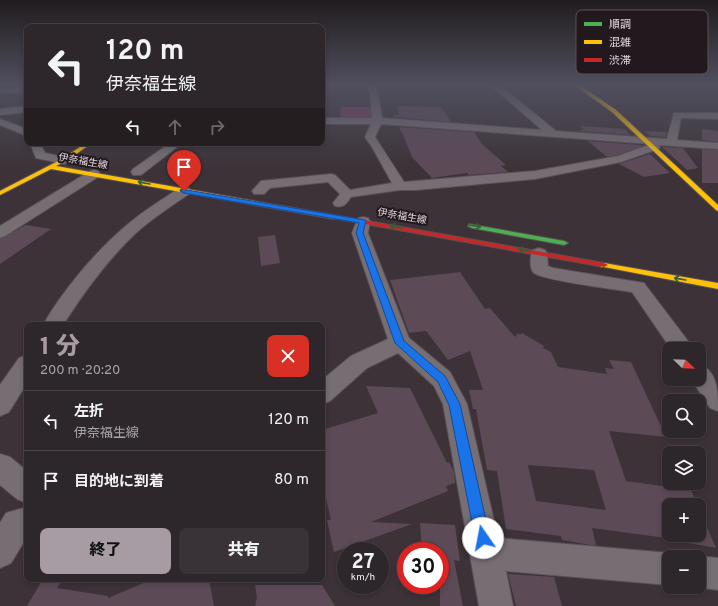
<!DOCTYPE html>
<html lang="ja">
<head>
<meta charset="utf-8">
<style>
  :root { --surface:#2d262a; --page:#393236; --text:#f1f3f6; --muted:#a7a5a8; --line:#484347; --accent:#a79ca3 }
  body { margin:0; font-family:Overpass,"Noto Sans JP",sans-serif; background:var(--page); color:var(--text); height:100vh; display:flex; flex-direction:column; font-size:15px; white-space:nowrap }
  * { box-sizing:border-box; margin:0 }
  p { font-size:13px; color:var(--muted) }
  .icon { flex:none; width:22px; height:22px; fill:none; stroke:currentColor; stroke-width:2; stroke-linecap:round; stroke-linejoin:round }
  .map { position:relative; flex:1; overflow:hidden }
  .panel { position:absolute; left:24px; top:322px; width:301px; height:260px; display:flex; flex-direction:column; background:var(--surface); border-radius:8px; box-shadow:0 2px 6px #0003,0 0 0 1px var(--line) }
  .panel>* { flex:none }
  .top-card { position:absolute; left:24px; top:24px; width:301px; height:122px; border-radius:8px; box-shadow:0 2px 6px #0003,0 0 0 1px var(--line); background:#2d262a; color:var(--text); overflow:hidden }
  .needle { width:26px; rotate:113deg }
  .buttons { position:absolute; left:662px; top:342px; display:grid; gap:8px }
  .buttons a { display:grid; place-items:center; width:44px; height:44px; border-radius:8px; background:var(--surface); box-shadow:0 2px 6px #0003,0 0 0 1px var(--line); font-size:20px }
  .speed { position:absolute; left:337px; top:542px; display:flex; gap:8px; font-size:20px; font-weight:700; text-align:center }
  .speed>* { display:grid; place-content:center; width:52px; height:52px; border-radius:50%; background:var(--surface); box-shadow:0 2px 6px #0003,0 0 0 1px var(--line); line-height:1 }
  .speed small { font-size:10px; font-weight:400 }
  .speed .limit { border:6px solid #d22; background:#fff; color:#111 }
  .pin { position:absolute; display:grid; place-items:center; width:34px; height:34px; color:#fff; margin:-41px -17px; border-radius:50% 50% 50% 0; rotate:-45deg; box-shadow:0 0 4px #0007 }
  .pin .icon { rotate:45deg }
  .me { position:absolute; width:44px; margin:-22px; rotate:348deg; stroke-linejoin:round; filter:drop-shadow(0 0 3px #0008) }
  .turn { display:flex; align-items:center; gap:14px; height:84px; padding:0 16px; font-size:18px }
  .turn .icon { width:52px; height:52px; stroke-width:2.5 }
  .turn b { display:block; font-size:28px; line-height:34px }
  .lanes { display:flex; align-items:center; height:38px; padding:0 16px; background:#0003; justify-content:center; gap:20px; direction:ltr }
  .lanes .off { opacity:.35 }
  .round { display:grid; place-items:center; flex:none; width:42px; height:42px; border-radius:8px; background:var(--page) }
  .headline { display:flex; align-items:center; justify-content:space-between; height:68px; padding:0 16px }
  h1 { font-size:24px; font-weight:800; line-height:30px; color:var(--accent) }
  .button { display:flex; gap:8px; margin-top:auto; padding:8px 16px }
  .button a { flex:1; height:46px; border-radius:8px; background:var(--accent); color:#111; font-size:16px; font-weight:800; line-height:46px; text-align:center }
  .button a+a { background:var(--page); color:var(--text) }
  ul { padding:0; list-style:none }
  li { display:flex; align-items:center; gap:12px; height:60px; padding:0 16px; border-top:1px solid var(--line) }
  li div { flex:1 }
  li b { display:block; font-size:15px }
  li em { font-style:normal }
  .map>svg:first-child { display:block }
</style>
</head>
<body>
<div class="map">
<svg width="718" height="606" viewBox="0 0 718 606">
  <rect width="100%" height="100%" fill="#3c3238"/>
  <path fill="#793e64" d="M341,107H371V119H340Z"/>
  <path fill="#5d4a57" fill-rule="evenodd" d="M397,106L441,107L451,122L395,117L394,115H399Z
    M580,126L625,129L630,135L581,131L580,130H584Z
    M399,127L474,132L482,144L506,165L501,166L508,172L469,175L467,173L432,178L412,157L402,132H401Z
    M702,129L718,131V142L702,140Z
    M644,131L667,132L666,137L650,136Z
    M588,141L641,145L642,146L618,155L607,157Z
    M662,147L683,148L698,168L687,170Z
    M702,149L718,150V183H702Z
    M650,154L670,173L644,177L619,164Z
    M26,225L51,229L0,264V239Z
    M275,235L280,263L261,266L258,237Z
    M460,272L485,309L490,308L515,337L518,333L520,335L522,333L544,346L543,348L551,352L558,367L607,374L605,368L614,369L609,360L631,362L666,437L609,431L626,481L691,490L697,505H669V535H699V509L716,548L682,542L681,540L592,528L596,545H591L562,540L561,536L506,529L497,471L487,470L476,409H473L469,390H483L470,351L448,360L426,331L409,333L390,280ZM528,465L594,470L606,510L536,501Z
    M366,386L410,388L447,463L449,462L454,472L455,483L446,486L448,491L371,522L412,524L334,552L327,520H331L322,481V430L378,413Z
    M420,523L455,525L460,561L454,560L463,606H440V551H422Z
    M508,574L554,577L562,606H516Z
    M43,579H63L57,588L108,596V598L153,579H209L214,606H27Z
    M255,585H322L335,606H255L257,598Z"/>
  <g fill="none" stroke-linecap="round" stroke-linejoin="round">
    <g stroke="#585055" stroke-width="2">
      <path id="street" d="M366,84H374L378,93L382,118L542,130L489,84H498L556,131L667,139L674,113H718V119L681,118L677,140L718,143V149L658,145L660,147L658,149L621,162L535,179L416,190H400L351,197C346,204 344,208 335,206L333,203L340,194L328,182L270,188L264,194H254L252,191L261,181L331,174L335,175L350,190L392,183L372,147L365,137L371,124H322V118H372L370,93ZM381,124L651,144L618,156L535,171L404,182L375,137Z
        M27,88V92L0,93V89Z
        M27,106V112L0,115V109Z
        M0,119L27,129V136L0,125Z
        M30,143H40L45,153L68,158L70,160L68,162L64,164L36,158Z
        M170,143H182L141,175H133L131,172L133,169Z
        M94,170L98,171L100,174L98,177L5,236L0,238V226L90,171Z
        M184,187L189,188L191,191L189,194C171,206 153,218 137,232C108,259 84,292 63,325H43C63,290 96,251 127,225C143,211 162,200 179,188Z
        M363,217L368,218L370,221L368,233L409,338L450,372L467,404L498,538L669,553L679,557H669V585L506,571L513,606H479L443,404L434,386L398,353L367,368L330,401L322,404V380L351,356L388,339L352,233L358,218Z
        M539,248L545,250L547,253L548,266L553,268L644,283L694,349H671L632,292C615,289 545,281 534,273C529,269 530,254 533,250Z
        M27,355V383L9,412L0,416V385L19,358Z
        M699,364C718,371 718,392 718,411L710,408L691,379H699Z
        M0,454L10,457L27,471V503L17,499L0,485Z
        M27,507V537L11,563L0,568V523L6,513Z
        M699,556L718,558V590L696,587H699V557H696Z"/>
    </g>
    <g stroke="#585055" stroke-width="2">
      <path id="fast" d="M360,84L358,85L322,87V85Z
        M469,224L564,241L568,243L564,245L472,228L468,226Z"/>
    </g>
    <g stroke="#585055" stroke-width="2">
      <path id="slow" d="M573,84H578L616,110L718,205V211L716,210L612,112Z
        M86,143H92L66,161L56,166L334,215L337,217L334,219L51,169L0,195V191L62,159Z
        M601,263H604L718,283V289L604,267H601L600,265Z"/>
    </g>
    <g stroke="#585055" stroke-width="2">
      <path id="jam" d="M334,215L604,263L608,265L604,267L332,218L331,217Z"/>
    </g>
    <use href="#street" fill="#776e74" fill-rule="evenodd"/>
    <use href="#fast" fill="#4caf50" fill-rule="evenodd"/>
    <use href="#slow" fill="#ffc107" fill-rule="evenodd"/>
    <use href="#jam" fill="#c62828" fill-rule="evenodd"/>
  </g>
  <defs><path id="oneway-shaft" d="M-6 0H5M1.5-3L5.5 0L1.5 3" fill="none" stroke-width="1.6" stroke-linecap="round" stroke-linejoin="round"/></defs>
  <g stroke="#355c34">
    <use href="#oneway-shaft" transform="translate(144 183) rotate(-170)"/>
    <use href="#oneway-shaft" transform="translate(475 226) rotate(9)"/>
    <use href="#oneway-shaft" transform="translate(396 227) rotate(-170)"/>
    <use href="#oneway-shaft" transform="translate(524 250) rotate(-169)"/>
    <use href="#oneway-shaft" transform="translate(680 279) rotate(-170)"/>
  </g>
  <linearGradient id="sky" x2="0" y2="1"><stop stop-color="#211c1f"/><stop offset="0.5" stop-color="#504f5e"/><stop offset="1" stop-color="#504f5e" stop-opacity="0"/></linearGradient>
  <rect width="718" height="169" fill="url(#sky)"/>
  <path fill="#1a73e8" stroke="#114b97" d="M181,189L365,220L366,221L363,233L404,341L445,376L460,404L490,538L488,543L483,545L478,543L475,538L449,405L438,382L395,343L356,233L359,223L184,193L180,191Z"/>
  <g text-anchor="middle" dominant-baseline="central" stroke-width="4" stroke-linejoin="round" paint-order="stroke">
    <g font-size="10" fill="#e1d5dc" stroke="#22191e">
      <text transform="translate(83 162) rotate(10)">伊奈福生線</text>
      <text transform="translate(402 217) rotate(10)">伊奈福生線</text>
    </g>
  </g>
  <rect x="576" y="10" width="132" height="64" rx="6" fill="#22191e" stroke="#5b5157" stroke-width="1"/>
  <rect x="584" y="22" width="18" height="4" fill="#4caf50"/>
  <rect x="584" y="40" width="18" height="4" fill="#ffc107"/>
  <rect x="584" y="58" width="18" height="4" fill="#c62828"/>
  <g font-size="11" fill="#e1d5dc">
    <text x="609" y="28">順調</text>
    <text x="609" y="46">混雑</text>
    <text x="609" y="64">渋滞</text>
  </g>
</svg>
<div class="buttons">
<a><svg class="needle" viewBox="-14 -14 28 28"><path d="M0-13l5 13h-10z" fill="#e53935"/><path d="M0 13l5-13h-10z" fill="#a7a5a8"/></svg></a>
<a><svg class="icon" aria-label="search" viewBox="0 0 24 24"><circle cx="10" cy="10" r="6"/><path d="M15 15l6 6"/></svg></a>
<a><svg class="icon" aria-label="layers" viewBox="0 0 24 24"><path d="M12 4l9 5-9 5-9-5zM3 14l9 5 9-5"/></svg></a>
<a>+</a>
<a>−</a>
</div>
<div class="speed"><div>27<small>km/h</small></div><div class="limit">30</div></div>
<div class="pin" style="left:184px;top:191px;background:#d93025"><svg class="icon" aria-label="arrive" viewBox="0 0 24 24"><path d="M6 21V4h12l-3 4 3 4H6"/></svg></div>
<svg class="me" style="left:483px;top:538px" viewBox="-20 -20 40 40"><circle r="19" fill="#fff"/><path d="M0-13L10 11 0 6-10 11z" fill="#1a73e8"/></svg>
<div class="top-card">
<div class="turn"><svg class="icon" aria-label="left" viewBox="0 0 24 24"><path d="M17 20v-9H6M10 6l-5 5 5 5"/></svg><div><b>120 m</b>伊奈福生線</div></div>
<div class="lanes"><svg class="icon" aria-label="left" viewBox="0 0 24 24"><path d="M17 20v-9H6M10 6l-5 5 5 5"/></svg><svg class="icon off" aria-label="ahead" viewBox="0 0 24 24"><path d="M12 20V5M6 11l6-6 6 6"/></svg><svg class="icon off" aria-label="right" viewBox="0 0 24 24"><path d="M7 20v-9h11M14 6l5 5-5 5"/></svg></div>
</div>
<section class="panel">
<div class="headline"><div><h1>1 分</h1><p>200 m · 20:20</p></div><a class="round" style="background:#d93025;color:#fff"><svg class="icon" aria-label="close" viewBox="0 0 24 24"><path d="M6 6l12 12M18 6L6 18"/></svg></a></div>
<ul>
<li><svg class="icon" aria-label="left" viewBox="0 0 24 24"><path d="M17 20v-9H6M10 6l-5 5 5 5"/></svg><div><b>左折</b><p>伊奈福生線</p></div><em>120 m</em></li>
<li><svg class="icon" aria-label="arrive" viewBox="0 0 24 24"><path d="M6 21V4h12l-3 4 3 4H6"/></svg><div><b>目的地に到着</b></div><em>80 m</em></li>
</ul>
<div class="button"><a>終了</a><a>共有</a></div>
</section>
</div>
</body>
</html>
